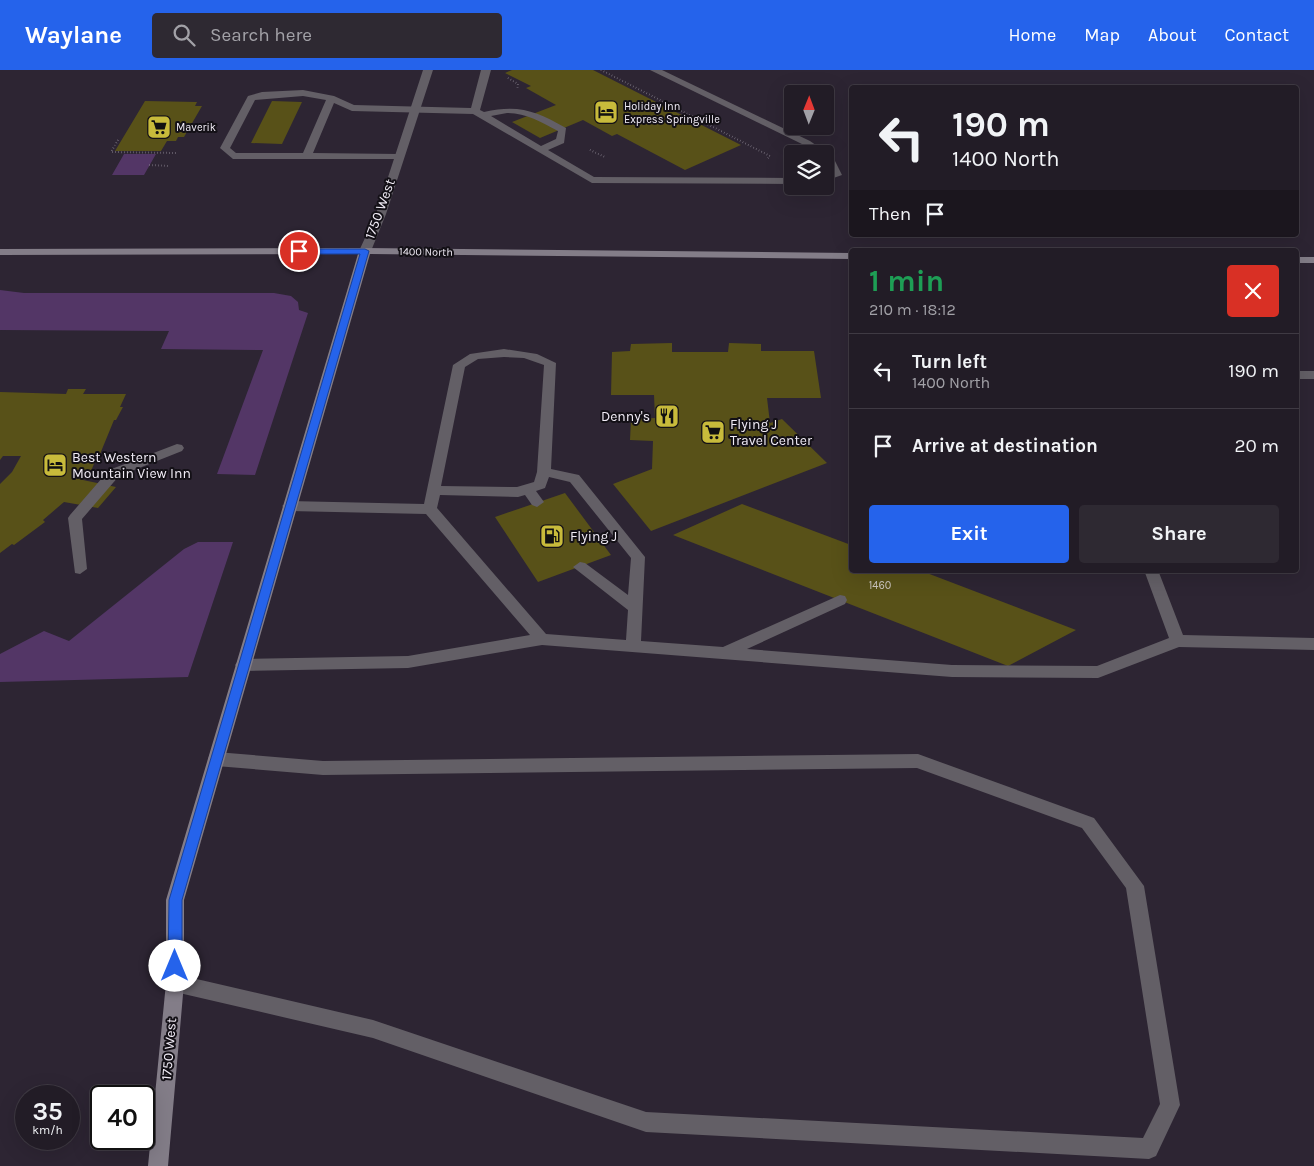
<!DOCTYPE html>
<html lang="en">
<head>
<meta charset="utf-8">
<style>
  :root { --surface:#221c26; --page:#2e2932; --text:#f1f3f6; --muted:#a2a1a7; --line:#3f3a43; --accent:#2563eb }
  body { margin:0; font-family:Karla,sans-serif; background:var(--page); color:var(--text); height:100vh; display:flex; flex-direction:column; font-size:19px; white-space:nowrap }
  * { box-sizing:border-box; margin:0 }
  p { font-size:16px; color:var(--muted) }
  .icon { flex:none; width:28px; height:28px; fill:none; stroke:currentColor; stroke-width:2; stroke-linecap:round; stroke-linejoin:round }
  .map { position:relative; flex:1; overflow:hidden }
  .details { position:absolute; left:849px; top:178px; width:450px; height:325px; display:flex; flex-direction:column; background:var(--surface); border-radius:5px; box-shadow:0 5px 20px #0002,0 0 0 1px var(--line) }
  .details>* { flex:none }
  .banner { position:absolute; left:849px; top:15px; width:450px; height:152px; border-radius:5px; box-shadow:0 5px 20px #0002,0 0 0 1px var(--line); background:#221c26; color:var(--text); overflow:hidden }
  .needle { width:32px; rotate:1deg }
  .fabs { position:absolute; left:784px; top:15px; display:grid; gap:10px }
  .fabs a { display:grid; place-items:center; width:50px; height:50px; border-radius:5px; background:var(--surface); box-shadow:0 5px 20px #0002,0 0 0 1px var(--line); font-size:25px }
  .speed { position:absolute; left:15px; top:1015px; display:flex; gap:10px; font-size:25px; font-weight:700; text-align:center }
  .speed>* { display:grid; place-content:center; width:65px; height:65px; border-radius:50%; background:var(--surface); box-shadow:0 5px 20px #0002,0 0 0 1px var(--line); line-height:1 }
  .speed small { font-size:12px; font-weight:400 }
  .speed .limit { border:2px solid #111; border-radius:8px; background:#fff; color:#111 }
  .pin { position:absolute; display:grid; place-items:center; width:42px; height:42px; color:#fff; margin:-21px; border:2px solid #fff; border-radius:50%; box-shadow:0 1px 5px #0007 }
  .me { position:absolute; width:55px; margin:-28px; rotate:0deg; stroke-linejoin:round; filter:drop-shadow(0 0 4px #0008) }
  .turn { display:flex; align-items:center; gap:18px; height:105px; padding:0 20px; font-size:22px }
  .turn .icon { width:65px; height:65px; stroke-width:2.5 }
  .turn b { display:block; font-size:35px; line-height:42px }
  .then { display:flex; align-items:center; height:48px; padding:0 20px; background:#0003; gap:10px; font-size:19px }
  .round { display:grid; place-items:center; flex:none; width:52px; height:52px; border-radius:5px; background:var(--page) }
  .headline { display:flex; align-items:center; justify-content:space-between; height:85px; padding:0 20px }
  h1 { font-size:30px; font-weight:700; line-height:38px; color:#1e9e55 }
  .cta { display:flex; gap:10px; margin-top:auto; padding:10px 20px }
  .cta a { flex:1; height:58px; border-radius:5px; background:var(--accent); color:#fff; font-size:20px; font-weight:700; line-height:58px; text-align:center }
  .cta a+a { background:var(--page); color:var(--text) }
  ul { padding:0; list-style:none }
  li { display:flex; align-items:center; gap:15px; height:75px; padding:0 20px; border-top:1px solid var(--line) }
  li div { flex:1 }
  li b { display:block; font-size:19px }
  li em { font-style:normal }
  header { display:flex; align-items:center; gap:30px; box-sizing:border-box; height:70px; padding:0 25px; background:var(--accent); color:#fff }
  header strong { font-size:24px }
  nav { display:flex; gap:28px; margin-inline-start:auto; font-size:18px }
  .search { width:350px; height:45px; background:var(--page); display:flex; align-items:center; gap:12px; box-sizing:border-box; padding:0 18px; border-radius:5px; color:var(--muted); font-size:19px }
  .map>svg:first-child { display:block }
</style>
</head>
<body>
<header>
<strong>Waylane</strong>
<div class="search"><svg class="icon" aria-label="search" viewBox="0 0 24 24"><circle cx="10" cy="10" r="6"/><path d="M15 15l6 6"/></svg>Search here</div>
<nav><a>Home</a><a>Map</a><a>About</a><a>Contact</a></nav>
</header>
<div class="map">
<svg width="1314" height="1096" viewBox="0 0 1314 1096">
  <rect width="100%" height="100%" fill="#2d2533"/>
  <path fill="#533666" d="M124,84H156L144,105H112Z
    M0,220L24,223H274L291,226L298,232L299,240L308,243L255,405L217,404L263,280L161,279L169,261L0,260Z
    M198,472H233L188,607L0,612V584L44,561L69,571L184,479Z"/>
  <path fill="#585118" d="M512,0H593L741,75L685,100L617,64L612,66L583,50L540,68L512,52L556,35L526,18L531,16L505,3Z
    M145,31L197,32L195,36H202L184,67H178L176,71H167L161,81H115Z
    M272,31L302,32L282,74L251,73Z
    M672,273V282H728L729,273L761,274V281H814L821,328H767L770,353L782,349L827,393L651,461L613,414L652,399L653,371L630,370L631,349L655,348L654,325H611L612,282L630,281L631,274Z
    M68,319H86L83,324H126L120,337H123L116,350H114L98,389H96L91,401L83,410L116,417L98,438L64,432L43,450L45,452L14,475L12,474L0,483V414L12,402L21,386H3L0,390V322L66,324Z
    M565,423L611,485L538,512L495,447Z
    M742,434L851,475V500H919L1076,560L1008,596L673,465Z"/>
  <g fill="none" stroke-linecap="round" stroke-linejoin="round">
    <path stroke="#8f8995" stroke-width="2" stroke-dasharray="0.5 2.5" stroke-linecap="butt" d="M601,0L770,86L768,88
      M508,8L518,14L517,20
      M118,70L111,82L176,83
      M590,80L605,87
      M149,95L169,96"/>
    <path fill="#635f66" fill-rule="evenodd" d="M481,0H491L480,40L484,42C519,34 536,41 566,58L564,73L548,80L594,107L792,108V114L592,113L473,44L352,41L334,33L313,83L399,84L403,85V89H233L220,78L248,26L262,22L303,20L334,26L354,35L471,38ZM303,26L326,30L303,83H236L230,78L255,30ZM507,43C526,43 541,52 558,61L556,69L541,76L491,46Z
      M650,0H662L810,71L833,87L842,105L825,111V105L831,103L825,91V84H815L804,75Z
      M504,279L537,284L556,293L551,399L579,405L645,487L641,571L723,577L840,525L845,526L847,530L845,534L747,579L952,595L1097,596L1169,568L1144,500H1158L1183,565L1314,568V580L1179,577L1098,608L952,607L542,575L408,598L243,601L238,599L235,595L238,591L243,589L408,586L530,565L426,444L289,441L282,436L289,431L424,434L453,295L470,284ZM504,287L524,288L544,295L537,402L534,412L517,417L441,416L465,297L478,289ZM549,407L570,412L631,488L628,525L585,493L580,492L573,497L628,540L626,570L546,564L437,438L440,425L518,427L525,425L532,435L537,437L544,432L536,421L545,418Z
      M1296,301H1314V309H1296Z
      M177,374L182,375L184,378L182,381L119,406L82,449L87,499L80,504L75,503L68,448L70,445L109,400Z
      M216,682L323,691L918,684L1094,748L1144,816L1180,1035L1156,1086L1149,1089L646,1062L373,968L175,922L168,919L166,913L168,907L175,904L373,950L646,1042L1143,1068L1160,1034L1126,818L1082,758L917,698L323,705L216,696L210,694L208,689L210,684Z"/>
    <path fill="#635f66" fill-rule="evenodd" d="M423,0H433L386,144L371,181L365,184L361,183L359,181L376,144Z"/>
    <path fill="#837d88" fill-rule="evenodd" d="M365,178L851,183V189L370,184L184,830V913L168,1096H148L166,913V830L358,184L0,185V179Z
      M1296,187H1314V193H1296Z"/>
  </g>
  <path fill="#2563eb" stroke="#184099" d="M296,179H365L369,181L182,830V896L180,901L175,903L170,901L168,896L169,830L360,184H299L295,181Z"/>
  <defs>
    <g id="hotel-square" transform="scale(1.25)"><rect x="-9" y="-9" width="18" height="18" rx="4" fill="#c8bb3b" stroke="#131016"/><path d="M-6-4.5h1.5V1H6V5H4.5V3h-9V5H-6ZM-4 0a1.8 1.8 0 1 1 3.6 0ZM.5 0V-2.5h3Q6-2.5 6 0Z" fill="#111"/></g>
    <g id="supermarket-square" transform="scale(1.25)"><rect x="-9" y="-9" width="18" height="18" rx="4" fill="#c8bb3b" stroke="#131016"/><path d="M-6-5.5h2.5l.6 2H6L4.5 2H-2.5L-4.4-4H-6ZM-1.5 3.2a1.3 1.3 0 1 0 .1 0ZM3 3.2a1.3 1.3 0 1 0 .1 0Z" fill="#111"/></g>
    <g id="restaurant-square" transform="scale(1.25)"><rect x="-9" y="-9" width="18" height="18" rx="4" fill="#c8bb3b" stroke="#131016"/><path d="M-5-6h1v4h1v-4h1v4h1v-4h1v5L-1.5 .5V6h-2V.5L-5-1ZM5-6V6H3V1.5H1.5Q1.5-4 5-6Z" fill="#111"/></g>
    <g id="fuel-square" transform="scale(1.25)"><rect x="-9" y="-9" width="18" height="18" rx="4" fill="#c8bb3b" stroke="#131016"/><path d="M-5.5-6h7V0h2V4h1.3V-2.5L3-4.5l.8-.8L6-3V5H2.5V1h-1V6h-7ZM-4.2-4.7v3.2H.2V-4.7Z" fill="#111"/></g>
  </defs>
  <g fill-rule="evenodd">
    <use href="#hotel-square" x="606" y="42"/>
    <use href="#supermarket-square" x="159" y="57"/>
    <use href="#restaurant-square" x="667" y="346"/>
    <use href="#supermarket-square" x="713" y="362"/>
    <use href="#hotel-square" x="55" y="395"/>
    <use href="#fuel-square" x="552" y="466"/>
  </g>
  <g text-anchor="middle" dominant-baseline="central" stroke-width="4" stroke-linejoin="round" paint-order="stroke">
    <g font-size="11" fill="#f1ecf6" stroke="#131016" text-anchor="start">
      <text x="624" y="36">Holiday Inn<tspan x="624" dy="13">Express Springville</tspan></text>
      <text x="176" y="57">Maverik</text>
    </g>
    <g font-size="11" fill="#f1ecf6" stroke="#131016">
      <text transform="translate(426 182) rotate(1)">1400 North</text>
    </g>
    <g font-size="11" fill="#cbc5be">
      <text x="880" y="515">1460</text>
    </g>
    <g font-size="14" fill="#f1ecf6" stroke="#131016">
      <text transform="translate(380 139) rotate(-70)">1750 West</text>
      <text transform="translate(169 979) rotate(-85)">1750 West</text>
    </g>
    <g font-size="14" fill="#f1ecf6" stroke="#131016" text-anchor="start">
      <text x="650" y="346" text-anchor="end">Denny's</text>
      <text x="730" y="354">Flying J<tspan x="730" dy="16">Travel Center</tspan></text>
      <text x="72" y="387">Best Western<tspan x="72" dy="16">Mountain View Inn</tspan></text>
      <text x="570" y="466">Flying J</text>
    </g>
  </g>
</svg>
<div class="fabs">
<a><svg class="needle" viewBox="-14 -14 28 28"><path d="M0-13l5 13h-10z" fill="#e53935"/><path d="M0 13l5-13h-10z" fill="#a2a1a7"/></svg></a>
<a><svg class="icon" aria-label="layers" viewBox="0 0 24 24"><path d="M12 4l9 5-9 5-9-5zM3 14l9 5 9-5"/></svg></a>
</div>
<div class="speed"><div>35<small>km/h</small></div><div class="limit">40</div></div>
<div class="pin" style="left:299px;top:181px;background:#d93025"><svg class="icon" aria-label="arrive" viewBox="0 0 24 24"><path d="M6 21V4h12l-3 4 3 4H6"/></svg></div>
<svg class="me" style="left:175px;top:896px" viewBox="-20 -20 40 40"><circle r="19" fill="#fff"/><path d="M0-13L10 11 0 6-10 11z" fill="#2563eb"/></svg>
<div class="banner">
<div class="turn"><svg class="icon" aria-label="left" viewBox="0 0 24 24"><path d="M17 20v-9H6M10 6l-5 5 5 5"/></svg><div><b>190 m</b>1400 North</div></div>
<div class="then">Then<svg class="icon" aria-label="arrive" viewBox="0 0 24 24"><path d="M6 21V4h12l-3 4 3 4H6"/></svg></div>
</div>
<section class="details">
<div class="headline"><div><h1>1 min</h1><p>210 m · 18:12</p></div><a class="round" style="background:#d93025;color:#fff"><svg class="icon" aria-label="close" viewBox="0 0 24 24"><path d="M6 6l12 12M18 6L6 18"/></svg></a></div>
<ul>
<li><svg class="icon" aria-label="left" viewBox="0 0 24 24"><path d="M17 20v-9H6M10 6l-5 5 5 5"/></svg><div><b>Turn left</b><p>1400 North</p></div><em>190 m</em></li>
<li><svg class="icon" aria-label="arrive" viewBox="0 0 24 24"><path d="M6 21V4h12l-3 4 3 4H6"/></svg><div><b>Arrive at destination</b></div><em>20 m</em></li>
</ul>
<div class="cta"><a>Exit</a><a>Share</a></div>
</section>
</div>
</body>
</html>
